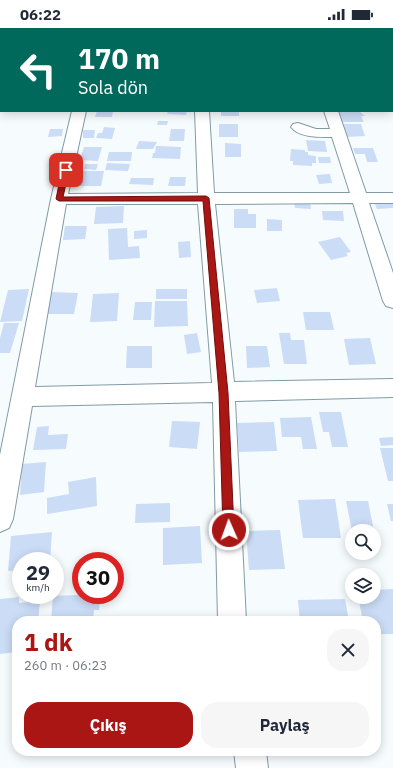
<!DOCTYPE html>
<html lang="tr">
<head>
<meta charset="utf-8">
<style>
  :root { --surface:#fff; --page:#f6f6f7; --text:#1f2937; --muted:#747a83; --accent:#a91614 }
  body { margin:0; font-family:"IBM Plex Sans",sans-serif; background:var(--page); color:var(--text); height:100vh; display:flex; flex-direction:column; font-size:15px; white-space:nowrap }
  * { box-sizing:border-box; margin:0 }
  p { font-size:13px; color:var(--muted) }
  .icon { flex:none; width:22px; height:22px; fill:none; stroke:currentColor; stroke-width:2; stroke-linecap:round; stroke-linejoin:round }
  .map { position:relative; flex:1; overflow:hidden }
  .side { position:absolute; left:12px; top:588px; width:369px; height:140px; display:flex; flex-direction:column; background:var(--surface); border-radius:16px; box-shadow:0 2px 10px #0003 }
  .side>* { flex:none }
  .top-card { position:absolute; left:0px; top:0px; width:393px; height:84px; box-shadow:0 2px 10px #0003; background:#00695c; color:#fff; overflow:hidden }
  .buttons { position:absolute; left:345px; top:496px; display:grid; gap:8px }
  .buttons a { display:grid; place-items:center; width:36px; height:36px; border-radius:50%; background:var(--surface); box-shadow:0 2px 10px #0003; font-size:20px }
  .speed { position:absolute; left:12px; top:524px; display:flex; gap:8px; font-size:20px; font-weight:700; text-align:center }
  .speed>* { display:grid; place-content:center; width:52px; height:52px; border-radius:50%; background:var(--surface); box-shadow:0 2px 10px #0003; line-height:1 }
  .speed small { font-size:10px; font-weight:400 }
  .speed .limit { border:6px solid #d22; background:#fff; color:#111 }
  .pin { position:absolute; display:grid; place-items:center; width:34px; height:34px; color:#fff; margin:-17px; border-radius:8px; box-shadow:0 2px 6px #0006 }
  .me { position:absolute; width:44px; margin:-22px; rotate:358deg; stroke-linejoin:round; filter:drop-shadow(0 0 3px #0008) }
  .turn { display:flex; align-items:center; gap:14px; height:84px; padding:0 12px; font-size:18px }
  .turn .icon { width:52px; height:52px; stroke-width:2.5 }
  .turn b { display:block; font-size:28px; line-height:34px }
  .round { display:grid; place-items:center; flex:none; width:42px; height:42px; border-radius:16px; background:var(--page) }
  .headline { display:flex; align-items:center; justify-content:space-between; height:68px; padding:0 12px }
  h1 { font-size:24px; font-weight:700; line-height:30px; color:var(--accent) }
  .cta { display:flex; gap:8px; margin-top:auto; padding:8px 12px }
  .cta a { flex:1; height:46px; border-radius:16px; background:var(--accent); color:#fff; font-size:16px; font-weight:700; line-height:46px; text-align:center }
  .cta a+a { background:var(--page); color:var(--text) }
  .status { display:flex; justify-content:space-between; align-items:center; height:28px; padding:0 20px; background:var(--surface); direction:ltr }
  .status svg { height:11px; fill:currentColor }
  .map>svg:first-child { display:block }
</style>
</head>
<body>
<div class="status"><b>06:22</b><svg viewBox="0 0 49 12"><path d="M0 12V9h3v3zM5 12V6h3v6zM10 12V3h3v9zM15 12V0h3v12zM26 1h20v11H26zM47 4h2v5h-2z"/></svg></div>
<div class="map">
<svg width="393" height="740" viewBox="0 0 393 740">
  <rect width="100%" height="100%" fill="#f6fbfd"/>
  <path fill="#cbdcf6" d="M97,83H113L112,89H95Z
    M168,83H187L186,87L167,86Z
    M221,83H239V88H221Z
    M339,84H360L365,88H361L364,94H342Z
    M158,93H168L167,97H157Z
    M219,96H238V109H219Z
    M343,96H361L365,108L347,109Z
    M104,99L115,100L112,111L96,110L98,105H102Z
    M50,101H63L62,108L48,109Z
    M171,101H185L184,113H169Z
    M83,102H95L94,110H83Z
    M306,112L325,113L327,124L308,123Z
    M139,113L157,114L153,121H136Z
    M225,115L241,116V129H225Z
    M156,118L181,119L180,131L152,130L153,125H155Z
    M84,119H102L98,133L80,132Z
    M353,120H373L378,134H367L365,126H355Z
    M291,121L305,122V124H308V127L316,128V135H312V138L293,137V133H290Z
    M109,124H132L131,133H107Z
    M318,129H330L331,135H319Z
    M107,135L130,136L128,143L105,142Z
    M85,136H98L96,142L84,141Z
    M79,143H104L101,158H75Z
    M330,146L332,155L319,156L316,147Z
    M170,149H186L185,158H168Z
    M131,150H154L153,157L129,156Z
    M294,173H310L311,181L295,180Z
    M393,173V180L377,181L374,174Z
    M124,178L123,195L94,196L96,179Z
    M234,181H248V186H256V200H234Z
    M322,183H343L344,193L323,192Z
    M267,191L282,192V203H267Z
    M65,198H87L85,211L63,212Z
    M127,200L128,219L139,218L140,230L109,232L108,201Z
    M147,202V210L134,211V203Z
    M340,209L351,224L346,225L348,228L331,232L318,214Z
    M190,213L191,229L179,230L178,214Z
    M277,260L280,273L257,275L254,262Z
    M29,261L22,293L0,294L8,262Z
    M156,261H187V271H156Z
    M51,264L78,265L74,286H46Z
    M119,265L117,293L90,294L93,266Z
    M155,273H187L188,298L154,299Z
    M135,274H152L151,292H133Z
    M303,284H330L334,302H306Z
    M4,295H19L10,325H0V310Z
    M197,305L201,324L187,326L184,307Z
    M279,305H290L291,312H304L307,336H284Z
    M370,310L376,336L349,337L344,311Z
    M127,318H152V340H126Z
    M246,318H267L270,339L247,340Z
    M319,384H341L348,419H332L329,404H323Z
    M311,389L317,421H303L301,409H282L280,390Z
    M172,393L200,394L197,421L169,419Z
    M274,394L277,423L239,424L237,395Z
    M49,398L48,407L68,406L66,421L33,422L37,399Z
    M393,409V417L381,418L379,410Z
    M380,420H393V453H388Z
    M46,434L44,464L20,467L22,436Z
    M96,449L97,478L47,486V470L69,466L68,454Z
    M335,471L341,510H303L298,472Z
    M346,473H368L374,503H352Z
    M170,475V494L135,495L136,476Z
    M387,476H393V493H391Z
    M200,498L202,535L163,537V500Z
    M280,502L285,541L249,542L246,503Z
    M52,504L50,533H21V542L8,543L11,508Z
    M78,554H81V567H100L99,582H94L93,593H51L53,568L77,567Z
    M393,561V606H376V593H363L358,569H374V562Z
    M19,569V575L40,573L38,593H17V624L0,626V571Z
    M345,571L349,593H300L298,572Z"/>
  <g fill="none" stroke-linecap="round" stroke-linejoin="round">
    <g stroke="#819ba5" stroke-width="2">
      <path id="minor" d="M92,0H104V1H92Z
        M181,0H202L203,1H182Z
        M392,17H393V25H392Z
        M72,83H86L68,166L198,165L195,83H209L214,165H350L332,109C320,109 299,110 291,99L293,96L298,95L316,101H330L324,83H338L366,165H393V175H369L393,245V280L386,278L383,273L353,175L215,176L234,354L393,351V369L235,373L246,593H218L213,374L32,378L13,491L9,500L0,504V427L51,171ZM66,176H198L212,355L35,359Z
        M234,723H266L268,740H236Z"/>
    </g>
    <use href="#minor" fill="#fff" fill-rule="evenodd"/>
  </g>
  <path fill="#a91614" stroke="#6e0e0d" d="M66,140L69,142L63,169L206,168L209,170L228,365L234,502L232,506L229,507L225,506L223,502L219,365L203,173H59L56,171L62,142Z"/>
</svg>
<div class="buttons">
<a><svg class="icon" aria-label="search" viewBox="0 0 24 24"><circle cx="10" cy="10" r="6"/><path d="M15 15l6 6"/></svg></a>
<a><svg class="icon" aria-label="layers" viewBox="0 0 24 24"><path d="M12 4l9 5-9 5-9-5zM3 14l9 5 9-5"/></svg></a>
</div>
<div class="speed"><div>29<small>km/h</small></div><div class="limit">30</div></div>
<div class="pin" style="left:66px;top:142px;background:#d93025"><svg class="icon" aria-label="arrive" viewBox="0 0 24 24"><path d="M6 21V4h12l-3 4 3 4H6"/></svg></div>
<svg class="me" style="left:229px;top:502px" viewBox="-20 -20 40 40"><circle r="17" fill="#a91614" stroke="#fff" stroke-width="3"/><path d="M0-11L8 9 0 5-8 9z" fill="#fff"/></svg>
<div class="top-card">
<div class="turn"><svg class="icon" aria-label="left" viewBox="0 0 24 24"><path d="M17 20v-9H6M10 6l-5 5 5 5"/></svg><div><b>170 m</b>Sola dön</div></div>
</div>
<section class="side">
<div class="headline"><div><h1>1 dk</h1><p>260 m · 06:23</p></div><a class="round"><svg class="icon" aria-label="close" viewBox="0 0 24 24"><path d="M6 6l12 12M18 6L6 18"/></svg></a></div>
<div class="cta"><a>Çıkış</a><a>Paylaş</a></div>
</section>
</div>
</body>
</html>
